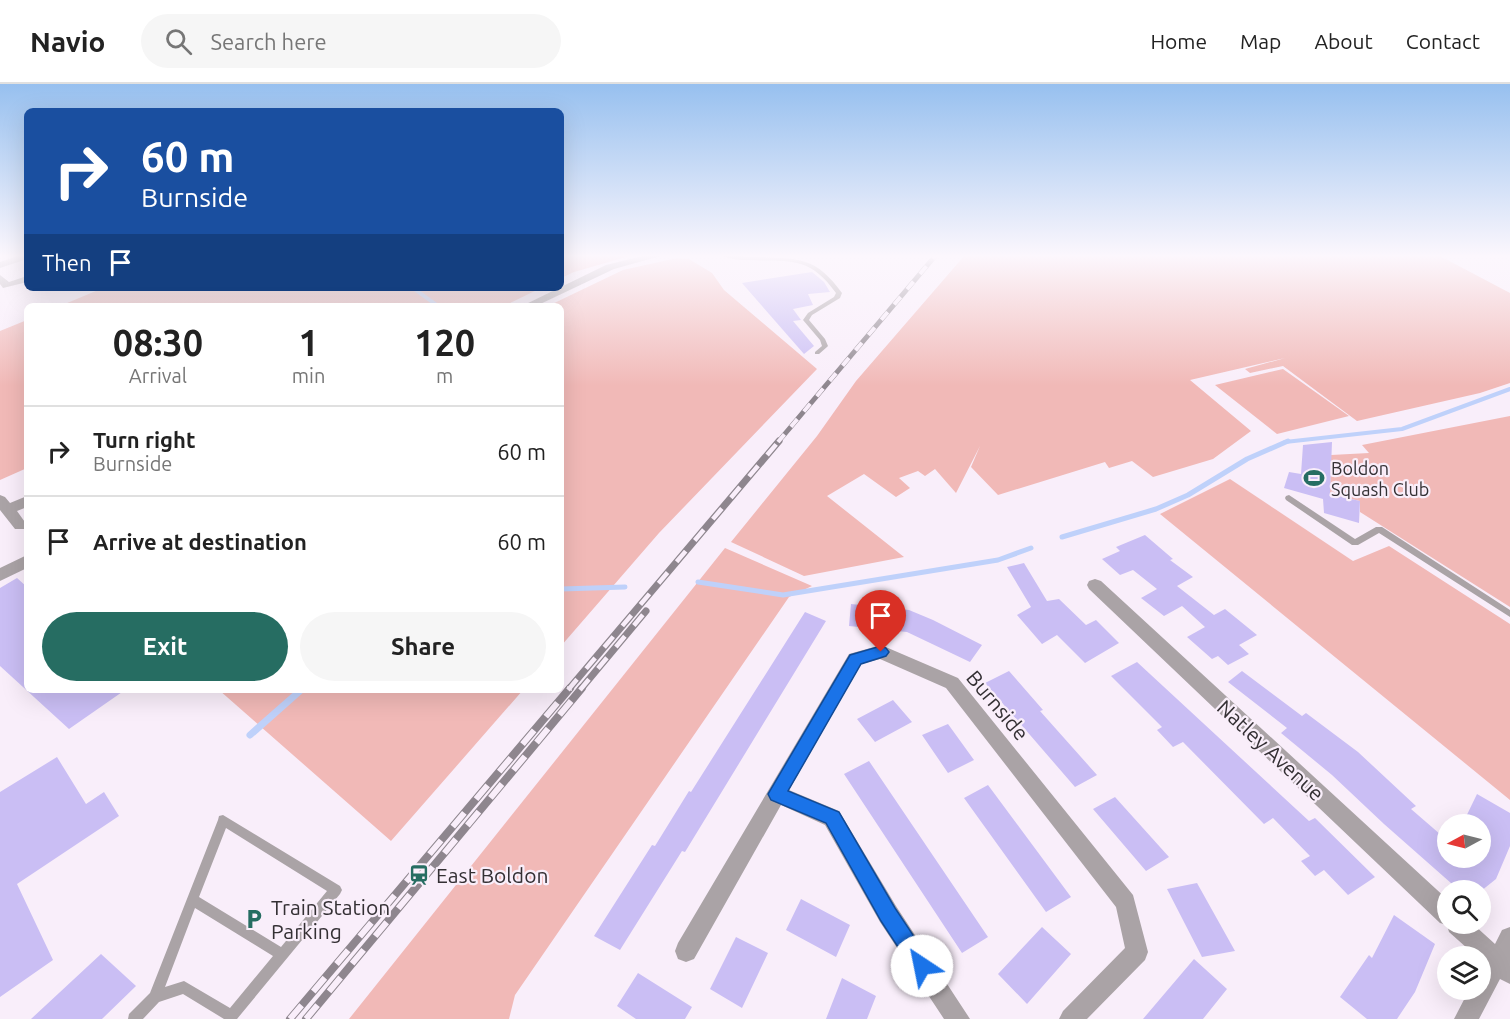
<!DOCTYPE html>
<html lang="en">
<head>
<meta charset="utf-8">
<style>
  :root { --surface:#fff; --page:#f6f6f6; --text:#222; --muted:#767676; --line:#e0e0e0; --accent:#266d62 }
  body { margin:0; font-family:Ubuntu,sans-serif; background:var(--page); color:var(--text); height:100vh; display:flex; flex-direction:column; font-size:22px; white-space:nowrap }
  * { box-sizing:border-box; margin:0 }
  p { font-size:20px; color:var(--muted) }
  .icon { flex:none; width:33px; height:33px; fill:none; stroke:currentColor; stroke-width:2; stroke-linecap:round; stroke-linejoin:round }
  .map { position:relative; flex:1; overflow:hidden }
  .panel { position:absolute; left:24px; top:219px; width:540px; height:390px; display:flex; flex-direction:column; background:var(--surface); border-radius:9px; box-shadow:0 6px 24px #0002 }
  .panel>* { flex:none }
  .top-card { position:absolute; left:24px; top:24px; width:540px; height:183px; border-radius:9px; box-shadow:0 6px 24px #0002; background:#1a4fa0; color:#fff; overflow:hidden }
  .needle { width:39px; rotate:263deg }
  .tools { position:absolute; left:1437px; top:730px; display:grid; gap:12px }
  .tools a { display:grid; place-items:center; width:54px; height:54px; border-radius:50%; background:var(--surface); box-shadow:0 6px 24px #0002; font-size:30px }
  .pin { position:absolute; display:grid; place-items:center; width:51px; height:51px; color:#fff; margin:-62px -26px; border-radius:50% 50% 50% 0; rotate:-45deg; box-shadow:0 0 6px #0007 }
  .pin .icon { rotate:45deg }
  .me { position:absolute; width:66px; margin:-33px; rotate:326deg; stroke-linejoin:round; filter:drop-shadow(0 0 4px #0008) }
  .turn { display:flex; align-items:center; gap:21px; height:126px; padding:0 18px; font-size:27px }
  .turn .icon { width:78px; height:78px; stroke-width:2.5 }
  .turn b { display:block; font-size:42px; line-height:51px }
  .then { display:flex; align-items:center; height:57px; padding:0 18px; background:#0003; gap:12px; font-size:22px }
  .eta { display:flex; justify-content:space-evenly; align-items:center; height:102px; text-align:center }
  .eta b { font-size:36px; font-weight:700; line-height:42px }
  .primary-button { display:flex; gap:12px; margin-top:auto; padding:12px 18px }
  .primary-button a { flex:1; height:69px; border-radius:36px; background:var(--accent); color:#fff; font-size:24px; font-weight:700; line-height:69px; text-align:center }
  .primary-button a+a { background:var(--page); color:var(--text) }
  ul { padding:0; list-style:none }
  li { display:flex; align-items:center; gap:18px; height:90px; padding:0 18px; border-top:2px solid var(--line) }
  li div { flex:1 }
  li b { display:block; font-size:22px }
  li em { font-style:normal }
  header { display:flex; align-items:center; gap:36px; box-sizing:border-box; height:84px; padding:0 30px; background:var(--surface); border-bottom:2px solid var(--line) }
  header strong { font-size:28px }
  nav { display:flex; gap:33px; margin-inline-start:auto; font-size:21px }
  .search { width:420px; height:54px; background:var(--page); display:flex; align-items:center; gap:15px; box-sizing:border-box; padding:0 21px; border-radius:33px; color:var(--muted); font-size:22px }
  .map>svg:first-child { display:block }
</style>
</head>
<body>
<header>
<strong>Navio</strong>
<div class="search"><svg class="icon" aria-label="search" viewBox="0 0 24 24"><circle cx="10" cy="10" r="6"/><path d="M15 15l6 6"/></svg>Search here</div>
<nav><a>Home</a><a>Map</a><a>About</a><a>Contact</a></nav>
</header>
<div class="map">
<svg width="1510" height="935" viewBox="0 0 1510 935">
  <rect width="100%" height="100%" fill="#f9eefa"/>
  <path fill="#f1b9b7" d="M561,171H633L574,188L561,194Z
    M965,171H1438L1510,209V299L1480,309L1357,337L1283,282L1250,289L1245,285L1285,274L1190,296L1251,347L1213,375L1153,393L1132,377L1109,384L1105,378L998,411L971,383L980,362L956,409L935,385L925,392L918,387L899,394L910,404L896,413L864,390L827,412L904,473L804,492L731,458L817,352L856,297Z
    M677,174L689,175L712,189L724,206L817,285L659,449L561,562V222H548L623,186Z
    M103,204H541L504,222H60Z
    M27,236V384L0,396V247Z
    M1283,285L1349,332L1277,350L1215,301Z
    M1510,332V523L1360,428V417L1330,410L1331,371L1369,369L1362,361Z
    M1230,395L1353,477L1389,462L1510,540V716L1160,430Z
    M725,464L812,502L789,513L515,911L509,935H349Z
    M219,606H523L391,757Z"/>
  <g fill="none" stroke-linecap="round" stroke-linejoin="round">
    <path stroke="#bfd1fa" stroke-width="4" d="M413,204L438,222
      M1285,358L1402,345L1510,305"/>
    <path stroke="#bfd1fa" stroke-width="5" d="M1062,453L1156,425L1188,411L1247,375L1288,357
      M698,498L783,511L998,476L1031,464
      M561,505L625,503"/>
    <path stroke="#bfd1fa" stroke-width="7" d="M250,651L301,606"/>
  </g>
  <path fill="#cabef4" d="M812,188L824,198L830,208L808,210L813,221L793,225L801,236L793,237L814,262L804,270L742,199Z
    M1332,358L1330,410L1360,417L1359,439L1324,429L1323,415L1284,404L1289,388L1301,390L1303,361Z
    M1145,451L1173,475L1170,476L1193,493L1177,502L1214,531L1225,525L1257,551L1239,561L1249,570L1228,581L1218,572L1212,575L1187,553L1205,543L1182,522L1164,532L1141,514L1157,505L1133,486L1120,491L1102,475L1120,467L1116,463Z
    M1024,479L1047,517L1059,515L1086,541L1096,536L1119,559L1085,579L1057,551L1042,560L1017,531L1031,523L1007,483Z
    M17,494L27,503V606H125L69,645L0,582V504Z
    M851,520L909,526L933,536L982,561L970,578L907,548L849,542Z
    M805,528L826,537L685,768L682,767L620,866L594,852L652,761L655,762L689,707L691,708Z
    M1137,578L1309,737L1315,734L1375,793L1348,811L1324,786L1315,792L1301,777L1310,772L1273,734L1264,740L1183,658L1173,663L1157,646L1162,643L1111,592Z
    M1009,587L1043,626L1040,627L1097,691L1075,703L985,599Z
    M1242,587L1302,632L1306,629L1358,668L1416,722L1411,725L1448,757V774H1480V741H1462L1477,710L1510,729V762L1496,795L1481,807H1460L1384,740L1332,691L1281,649L1287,644L1228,598Z
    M893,616L912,638L875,658L857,635Z
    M948,640L974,676L948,689L922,651Z
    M57,673L86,720L104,708L119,732L17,800L53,876L0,913V708Z
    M869,677L988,853L962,869L844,690Z
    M988,701L1071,813L1046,828L964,714Z
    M1115,713L1169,773L1146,787L1093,725Z
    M1197,799L1235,867L1202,873L1167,805Z
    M801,815L850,841L836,873L786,846Z
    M1394,831L1435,860L1415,908L1397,935H1367L1340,913L1369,871L1372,874Z
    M1042,843L1071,870L1027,920L998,890Z
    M736,853L768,869L742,924L710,905Z
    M101,870L136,902L102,935H31Z
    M1194,875L1227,905L1203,935H1143Z
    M638,889L692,923L685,935H636L617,922Z
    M842,894L876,912L867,935H826Z"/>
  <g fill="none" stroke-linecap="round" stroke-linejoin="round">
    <path fill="#aaa3a6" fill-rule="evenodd" d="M720,171C733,171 745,173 757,173C800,175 815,172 842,209L840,214L812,231L809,236L825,255L828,262L827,263L819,270H815V268L822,262L820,256L803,236L808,229L834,213L836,209C809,171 790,178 748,176C739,176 729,175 720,171Z
      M1289,411L1355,455L1376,443H1382L1510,526V533L1379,449L1358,461H1352L1286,416L1285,414L1286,412Z
      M223,731L340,802L342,806L340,810L237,935H224L183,910L159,918L143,935H128L129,930L150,909L218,736L219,732ZM226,744L327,807L281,863L199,813ZM195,824L273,872L230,924L184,897L165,903Z"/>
    <path fill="#aaa3a6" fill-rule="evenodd" d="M20,171H27V175L0,184V178Z
      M646,171H664L614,185L536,222H522L606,181Z
      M0,191L9,198L27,192V198L3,204L0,200Z
      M0,411L5,413L10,419L27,412V423L17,427L27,441L25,445H15L0,426Z
      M27,471V484L0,497V484Z
      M1095,495L1101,497L1448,816V840H1473L1495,860L1502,846L1510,843V900L1500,895L1479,935H1454L1469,906H1480V886L1484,880L1480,873H1477L1449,848L1447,841L1440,839L1089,505L1087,501L1089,497Z
      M881,561L958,594L1133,811L1148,868L1145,876L1087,935H1059L1063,927L1125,864L1116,823L946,604L880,575L861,580L789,706L839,727L896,822L970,935H944L880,838L825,741L781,721L694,875L686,878L678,875L675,867L678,859L849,570Z"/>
    <g stroke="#8e868e" stroke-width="5">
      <path id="rail-far2" d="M778,358L936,171"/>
    </g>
    <g stroke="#8e868e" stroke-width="7">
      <path id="rail-far1" d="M568,606L779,357
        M580,606L646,527"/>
    </g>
    <g stroke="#8e868e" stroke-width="8">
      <path id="rail" d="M290,935L570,604
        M306,935L582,604"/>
    </g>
    <use href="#rail-far2" stroke="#f9eefa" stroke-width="4" stroke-dasharray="10" stroke-linecap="butt"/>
    <use href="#rail-far1" stroke="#f9eefa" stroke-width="4.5" stroke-dasharray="14" stroke-linecap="butt"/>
    <use href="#rail" stroke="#f9eefa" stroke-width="6" stroke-dasharray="18" stroke-linecap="butt"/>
  </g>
  <linearGradient id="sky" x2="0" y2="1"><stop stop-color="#97c0ef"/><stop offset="0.57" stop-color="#fcf7fd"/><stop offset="1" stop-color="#fcf7fd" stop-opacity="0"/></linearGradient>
  <rect width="1510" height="302" fill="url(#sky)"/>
  <path fill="#1a73e8" stroke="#114b97" stroke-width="1.5" d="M881,562L886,564L889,568L886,572L861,580L788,707L839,728L895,824L929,875L932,882L929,889L922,892L915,889L881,837L826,739L771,716L768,710L850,571Z"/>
  <defs>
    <g id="stadium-bare" transform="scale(1.62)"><path d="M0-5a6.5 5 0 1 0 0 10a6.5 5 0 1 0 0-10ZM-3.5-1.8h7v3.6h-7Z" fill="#266d62" stroke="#f9eefa" stroke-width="2.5" paint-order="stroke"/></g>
    <g id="station-bare" transform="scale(1.62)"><path d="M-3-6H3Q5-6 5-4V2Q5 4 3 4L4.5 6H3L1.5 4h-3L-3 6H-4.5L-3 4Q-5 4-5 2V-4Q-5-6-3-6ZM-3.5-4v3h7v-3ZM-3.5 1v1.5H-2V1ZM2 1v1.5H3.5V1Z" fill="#266d62" stroke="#f9eefa" stroke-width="2.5" paint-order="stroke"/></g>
    <g id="parking-bare" transform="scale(1.62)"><path d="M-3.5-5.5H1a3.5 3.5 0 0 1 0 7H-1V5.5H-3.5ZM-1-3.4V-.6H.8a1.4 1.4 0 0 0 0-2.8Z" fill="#266d62" stroke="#f9eefa" stroke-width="2.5" paint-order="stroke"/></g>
  </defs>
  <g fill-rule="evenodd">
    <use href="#stadium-bare" x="1314" y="394"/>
    <use href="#station-bare" x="419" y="791"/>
    <use href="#parking-bare" x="254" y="835"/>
  </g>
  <g text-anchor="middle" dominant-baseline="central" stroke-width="4.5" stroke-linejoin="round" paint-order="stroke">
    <g font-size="18" fill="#343034" stroke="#f9eefa" text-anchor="start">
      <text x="1331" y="384">Boldon<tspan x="1331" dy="21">Squash Club</tspan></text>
    </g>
    <g font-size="21" fill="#343034" stroke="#f9eefa">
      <text transform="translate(998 621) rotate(50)">Burnside</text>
      <text transform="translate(1271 666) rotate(43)">Natley Avenue</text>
    </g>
    <g font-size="21" fill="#343034" stroke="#f9eefa" text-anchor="start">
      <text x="436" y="791">East Boldon</text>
      <text x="271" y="823">Train Station<tspan x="271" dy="24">Parking</tspan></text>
    </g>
  </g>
</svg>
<div class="tools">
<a><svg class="needle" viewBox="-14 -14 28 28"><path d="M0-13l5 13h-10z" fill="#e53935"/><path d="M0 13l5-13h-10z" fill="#767676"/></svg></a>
<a><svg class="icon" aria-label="search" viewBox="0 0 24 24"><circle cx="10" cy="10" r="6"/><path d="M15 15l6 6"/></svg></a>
<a><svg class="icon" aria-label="layers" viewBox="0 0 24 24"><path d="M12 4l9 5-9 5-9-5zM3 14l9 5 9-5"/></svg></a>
</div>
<div class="pin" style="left:881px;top:568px;background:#d93025"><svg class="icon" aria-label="arrive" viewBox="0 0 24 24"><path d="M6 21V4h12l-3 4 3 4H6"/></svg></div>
<svg class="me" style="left:922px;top:882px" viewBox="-20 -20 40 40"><circle r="19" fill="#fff"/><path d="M0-13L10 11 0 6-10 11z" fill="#1a73e8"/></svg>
<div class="top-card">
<div class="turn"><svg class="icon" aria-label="right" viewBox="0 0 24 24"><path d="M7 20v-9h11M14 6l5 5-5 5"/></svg><div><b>60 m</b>Burnside</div></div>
<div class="then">Then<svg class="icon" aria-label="arrive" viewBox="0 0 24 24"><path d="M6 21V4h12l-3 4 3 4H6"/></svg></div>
</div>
<section class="panel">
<div class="eta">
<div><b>08:30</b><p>Arrival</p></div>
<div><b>1</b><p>min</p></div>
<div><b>120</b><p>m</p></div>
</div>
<ul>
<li><svg class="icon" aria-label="right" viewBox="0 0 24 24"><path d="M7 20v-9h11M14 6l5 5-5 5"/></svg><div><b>Turn right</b><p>Burnside</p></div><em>60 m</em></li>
<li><svg class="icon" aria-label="arrive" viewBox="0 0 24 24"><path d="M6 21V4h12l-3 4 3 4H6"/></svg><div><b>Arrive at destination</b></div><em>60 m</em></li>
</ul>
<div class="primary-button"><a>Exit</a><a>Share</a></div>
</section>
</div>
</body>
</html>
